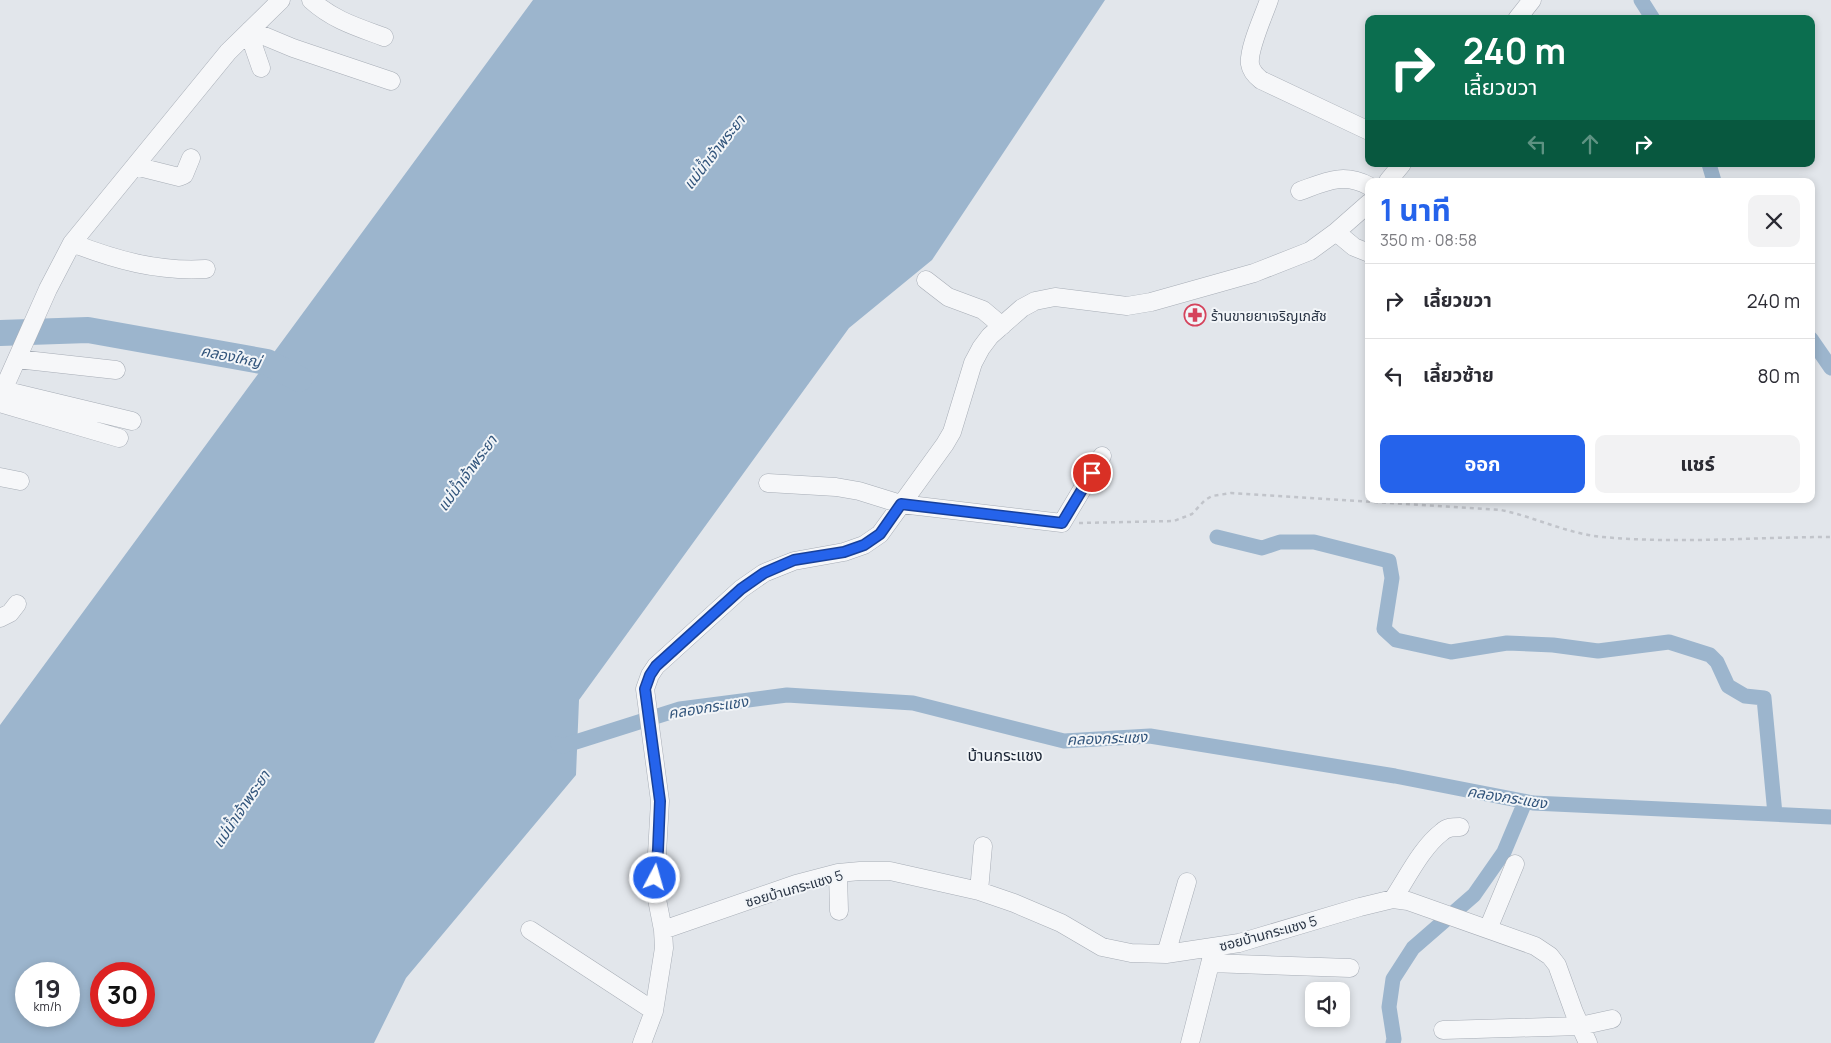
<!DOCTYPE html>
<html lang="th">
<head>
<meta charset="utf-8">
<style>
  :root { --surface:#fff; --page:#f2f2f3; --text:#2b2b33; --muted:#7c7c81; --line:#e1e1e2; --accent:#2563eb }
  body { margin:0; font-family:Manrope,"Noto Sans Thai",sans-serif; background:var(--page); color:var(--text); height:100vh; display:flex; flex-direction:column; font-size:19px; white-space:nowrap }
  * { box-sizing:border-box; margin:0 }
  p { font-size:16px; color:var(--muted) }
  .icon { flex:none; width:28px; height:28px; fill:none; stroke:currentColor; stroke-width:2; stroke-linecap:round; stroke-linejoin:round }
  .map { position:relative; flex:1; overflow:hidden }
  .details { position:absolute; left:1365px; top:178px; width:450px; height:325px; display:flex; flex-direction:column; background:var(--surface); border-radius:10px; box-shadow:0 2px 8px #0003 }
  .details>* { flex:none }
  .hud { position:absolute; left:1365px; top:15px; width:450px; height:152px; border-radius:10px; box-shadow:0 2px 8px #0003; background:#0b6e4f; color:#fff; overflow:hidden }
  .fabs { position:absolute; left:1305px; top:982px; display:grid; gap:10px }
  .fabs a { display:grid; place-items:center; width:45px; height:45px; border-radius:10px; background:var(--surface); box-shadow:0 2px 8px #0003; font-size:25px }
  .speed { position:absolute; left:15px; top:962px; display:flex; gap:10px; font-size:25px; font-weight:700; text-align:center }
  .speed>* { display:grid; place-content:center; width:65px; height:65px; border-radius:50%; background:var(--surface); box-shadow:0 2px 8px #0003; line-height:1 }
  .speed small { font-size:12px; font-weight:400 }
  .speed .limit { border:8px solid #d22; background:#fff; color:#111 }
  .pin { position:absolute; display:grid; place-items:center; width:42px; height:42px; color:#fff; margin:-21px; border:2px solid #fff; border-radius:50%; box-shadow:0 1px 5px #0007 }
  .me { position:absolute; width:55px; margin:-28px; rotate:6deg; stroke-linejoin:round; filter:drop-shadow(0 0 4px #0008) }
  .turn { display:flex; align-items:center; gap:18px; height:105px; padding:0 15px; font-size:22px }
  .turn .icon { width:65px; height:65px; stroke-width:2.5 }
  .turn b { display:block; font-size:35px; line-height:42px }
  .lanes { display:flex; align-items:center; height:48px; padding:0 15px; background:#0003; justify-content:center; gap:25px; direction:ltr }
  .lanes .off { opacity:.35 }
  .round { display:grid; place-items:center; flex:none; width:52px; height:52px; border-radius:10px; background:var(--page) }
  .overview { display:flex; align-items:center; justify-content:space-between; height:85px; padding:0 15px }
  h1 { font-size:30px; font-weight:700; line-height:38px; color:var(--accent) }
  .button { display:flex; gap:10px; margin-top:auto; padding:10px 15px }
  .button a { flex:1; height:58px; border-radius:10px; background:var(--accent); color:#fff; font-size:20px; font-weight:700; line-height:58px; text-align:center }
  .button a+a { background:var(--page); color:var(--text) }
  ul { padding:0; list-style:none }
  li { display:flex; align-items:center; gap:15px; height:75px; padding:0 15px; border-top:1px solid var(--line) }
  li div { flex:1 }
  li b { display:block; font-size:19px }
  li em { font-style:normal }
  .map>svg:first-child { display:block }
</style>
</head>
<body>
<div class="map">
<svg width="1831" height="1043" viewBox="0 0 1831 1043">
  <rect width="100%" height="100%" fill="#e2e6eb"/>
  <path fill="#9cb5cd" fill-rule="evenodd" d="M533,0H1105L932,260L849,328L579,700L576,775L406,978L374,1043H0V725ZM26,974H69V1016H26ZM101,974H144V1016H101Z"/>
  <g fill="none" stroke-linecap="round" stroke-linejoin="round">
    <path stroke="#9cb5cd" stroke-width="15" d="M1641,0L1653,19
      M1709,164L1714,181
      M1811,339L1831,368
      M1217,537L1262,548L1280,542H1314L1389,561L1392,578L1384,629L1396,640L1451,652L1507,643L1553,645L1598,651L1669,642L1710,655L1717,662L1728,686L1745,696L1764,698L1775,814
      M558,744L563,746L680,709L787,695L913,703L1064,741L1150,736L1395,776L1533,803L1831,817
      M1393,1043L1394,1039L1389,1007L1393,979L1413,948L1474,895L1504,852L1525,802"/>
    <path stroke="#9cb5cd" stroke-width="26" d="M0,333L88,330L267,362L299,379"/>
    <g stroke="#a7adb6" stroke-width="19">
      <path id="minor" d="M311,0C333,20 357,27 384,37
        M1269,0C1264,15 1248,49 1250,64C1251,71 1256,76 1261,80L1369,131
        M1517,19L1532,0
        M250,30L293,48L391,81
        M252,31V42L261,68
        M135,166L179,177L184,175L191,158
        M1388,181L1402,164
        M1300,191C1325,182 1343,172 1369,186
        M1336,232L1354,247L1369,253
        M72,243C116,260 158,272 206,269
        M926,280L948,297L983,310L1002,326
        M17,359L116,370
        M3,390L132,421
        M0,397L48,289L72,243L228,52L281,0
        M0,403L119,438
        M0,477L20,481
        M768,483L836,487L859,491L901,504L1062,523L1102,456
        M0,618L10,613L17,604
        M838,873L839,911
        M979,891L983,846
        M1393,899C1407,878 1422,847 1442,832C1447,827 1453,827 1460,827
        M1488,929L1515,864
        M530,930L654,1011
        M663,930L796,884L838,873L860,871H890L979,891L1014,903L1061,923L1102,947L1131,953L1166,954L1239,943L1360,907L1393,899L1408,901L1535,946L1550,956L1557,965L1574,1012L1588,1043
        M1166,954L1187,882
        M1210,963L1350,968
        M1443,1030L1580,1026L1612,1019
        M642,1043L654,1011L664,948L663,930L655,889L660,801L645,689L650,675L656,666L741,589L764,573L794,561L844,552L864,545L880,534L945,444L952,432L973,363L981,348L990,336L1022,308L1035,301L1055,297L1127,306L1151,302L1254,273L1310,251L1336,232L1369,203
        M1190,1043L1213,952"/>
    </g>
    <path stroke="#c1c4ca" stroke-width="2.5" stroke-dasharray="4 4" stroke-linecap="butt" d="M1079,523L1174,521L1192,514L1205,500L1212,496L1231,493L1501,510C1535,517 1568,534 1603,537C1679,544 1755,537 1831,537"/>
    <use href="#minor" stroke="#f6f7f9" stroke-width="18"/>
  </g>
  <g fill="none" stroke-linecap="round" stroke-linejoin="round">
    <g stroke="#184099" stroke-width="12">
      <path id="route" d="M655,878L658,850L660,801L645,689L650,675L656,666L741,589L764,573L794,560L844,552L864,545L880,534L901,504L1062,523L1092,473"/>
    </g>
    <use href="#route" stroke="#2563eb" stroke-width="9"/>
  </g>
  <defs>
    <g id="pharmacy-ring" transform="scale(1.125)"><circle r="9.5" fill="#f2f5f8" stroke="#d5435c" stroke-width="1.5"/><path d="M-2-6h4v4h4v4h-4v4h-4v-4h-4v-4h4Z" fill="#d5435c"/></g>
  </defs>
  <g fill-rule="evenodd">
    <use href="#pharmacy-ring" x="1195" y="315"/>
  </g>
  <g text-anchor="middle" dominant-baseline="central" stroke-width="4" stroke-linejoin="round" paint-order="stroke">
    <g font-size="14" fill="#293444" stroke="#f2f5f8" text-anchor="start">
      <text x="1211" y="315">ร้านขายยาเจริญเภสัช</text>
    </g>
    <g font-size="14" fill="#293444" stroke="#f2f5f8">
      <text transform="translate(794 888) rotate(-16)">ซอยบ้านกระแชง 5</text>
      <text transform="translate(1268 933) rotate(-15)">ซอยบ้านกระแชง 5</text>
    </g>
    <g font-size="15" font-style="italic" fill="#31547b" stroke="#f2f5f8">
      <text transform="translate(714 152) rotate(-52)">แม่น้ำเจ้าพระยา</text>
      <text transform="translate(231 356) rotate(11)">คลองใหญ่</text>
      <text transform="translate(467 473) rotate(-54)">แม่น้ำเจ้าพระยา</text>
      <text transform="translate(708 707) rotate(-9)">คลองกระแชง</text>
      <text transform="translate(1107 738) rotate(-2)">คลองกระแชง</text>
      <text transform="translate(1507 797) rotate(9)">คลองกระแชง</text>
      <text transform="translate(241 809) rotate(-56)">แม่น้ำเจ้าพระยา</text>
    </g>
    <g font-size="16" fill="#1b2535" stroke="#f2f5f8">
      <text x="1005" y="755">บ้านกระแชง</text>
    </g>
  </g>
</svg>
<div class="fabs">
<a><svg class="icon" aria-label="sound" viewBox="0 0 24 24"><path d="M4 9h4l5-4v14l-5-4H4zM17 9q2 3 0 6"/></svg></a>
</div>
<div class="speed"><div>19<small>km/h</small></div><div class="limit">30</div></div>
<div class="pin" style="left:1092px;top:473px;background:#d93025"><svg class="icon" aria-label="arrive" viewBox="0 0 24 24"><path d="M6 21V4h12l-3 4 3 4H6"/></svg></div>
<svg class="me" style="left:655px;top:878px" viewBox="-20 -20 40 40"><circle r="17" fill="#2563eb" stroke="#fff" stroke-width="3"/><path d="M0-11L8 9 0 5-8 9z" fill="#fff"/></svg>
<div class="hud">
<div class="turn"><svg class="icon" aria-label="right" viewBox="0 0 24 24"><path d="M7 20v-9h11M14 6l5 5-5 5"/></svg><div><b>240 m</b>เลี้ยวขวา</div></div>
<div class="lanes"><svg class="icon off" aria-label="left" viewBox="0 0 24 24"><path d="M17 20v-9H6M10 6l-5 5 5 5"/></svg><svg class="icon off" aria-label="ahead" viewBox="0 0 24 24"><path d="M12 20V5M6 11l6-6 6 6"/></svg><svg class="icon" aria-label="right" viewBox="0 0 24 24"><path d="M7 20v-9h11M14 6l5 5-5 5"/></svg></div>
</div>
<section class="details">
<div class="overview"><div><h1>1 นาที</h1><p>350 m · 08:58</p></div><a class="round"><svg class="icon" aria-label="close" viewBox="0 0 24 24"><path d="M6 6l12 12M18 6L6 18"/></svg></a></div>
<ul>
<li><svg class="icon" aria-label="right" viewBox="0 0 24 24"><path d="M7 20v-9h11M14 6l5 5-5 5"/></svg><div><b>เลี้ยวขวา</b></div><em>240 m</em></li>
<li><svg class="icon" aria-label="left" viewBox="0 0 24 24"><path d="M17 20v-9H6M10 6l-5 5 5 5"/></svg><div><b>เลี้ยวซ้าย</b></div><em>80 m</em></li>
</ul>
<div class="button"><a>ออก</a><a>แชร์</a></div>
</section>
</div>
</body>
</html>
